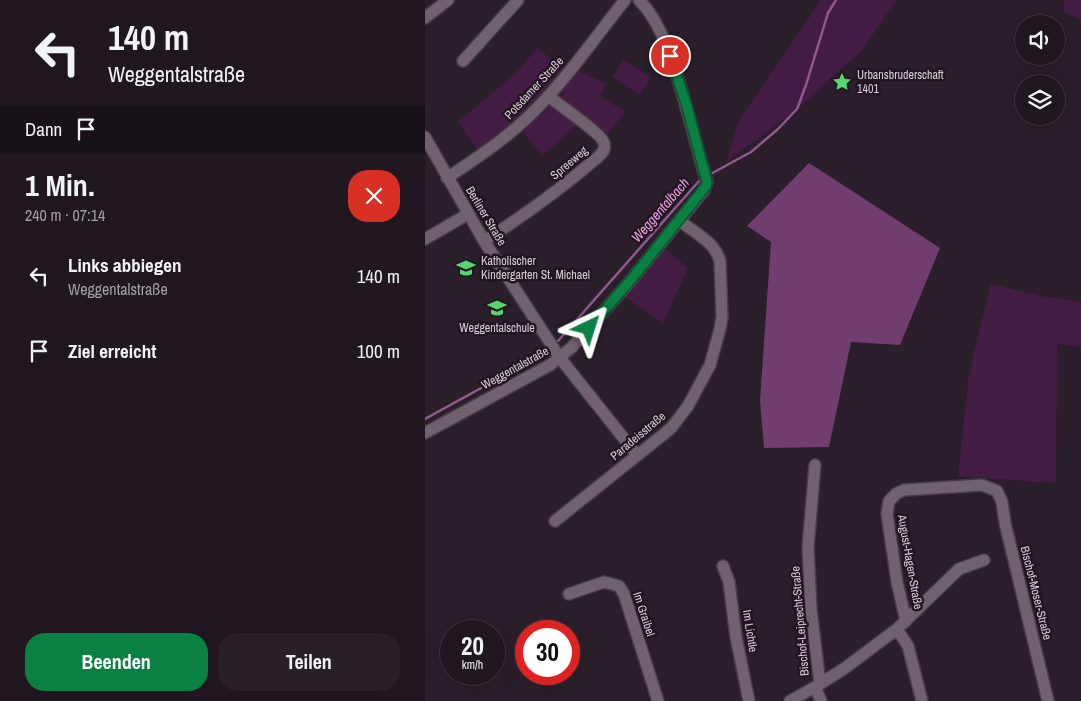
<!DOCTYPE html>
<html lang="de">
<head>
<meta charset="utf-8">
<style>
  :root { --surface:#201620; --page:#281f29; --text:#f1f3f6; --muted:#a29fa5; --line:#3d353e; --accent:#0b8043 }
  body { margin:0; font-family:"Archivo Narrow",sans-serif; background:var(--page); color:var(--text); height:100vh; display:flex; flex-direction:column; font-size:19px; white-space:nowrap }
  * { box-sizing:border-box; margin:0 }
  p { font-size:16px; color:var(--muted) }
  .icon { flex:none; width:28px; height:28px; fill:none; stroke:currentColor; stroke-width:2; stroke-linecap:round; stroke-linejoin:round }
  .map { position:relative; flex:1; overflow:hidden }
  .panel { display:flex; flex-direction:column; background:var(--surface); width:425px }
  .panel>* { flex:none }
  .guide { background:#201620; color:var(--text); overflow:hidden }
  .controls { position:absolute; left:590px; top:15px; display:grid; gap:10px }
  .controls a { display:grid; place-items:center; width:50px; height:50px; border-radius:50%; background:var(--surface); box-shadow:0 5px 20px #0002,0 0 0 1px var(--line); font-size:25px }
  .speed { position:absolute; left:15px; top:620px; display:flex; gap:10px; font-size:25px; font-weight:700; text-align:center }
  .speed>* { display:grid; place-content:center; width:65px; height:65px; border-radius:50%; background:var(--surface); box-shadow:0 5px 20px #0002,0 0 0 1px var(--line); line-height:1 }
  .speed small { font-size:12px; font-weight:400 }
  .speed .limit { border:8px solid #d22; background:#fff; color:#111 }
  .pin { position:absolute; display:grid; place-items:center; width:42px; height:42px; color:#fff; margin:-21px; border:2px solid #fff; border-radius:50%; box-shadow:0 1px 5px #0007 }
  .me { position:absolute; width:55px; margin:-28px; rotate:41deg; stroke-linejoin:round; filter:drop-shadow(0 0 4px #0008) }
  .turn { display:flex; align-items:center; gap:18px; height:105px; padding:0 25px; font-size:22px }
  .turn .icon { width:65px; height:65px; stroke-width:2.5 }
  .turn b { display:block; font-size:35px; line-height:42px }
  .then { display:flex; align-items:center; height:48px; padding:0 25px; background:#0003; gap:10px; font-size:19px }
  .round { display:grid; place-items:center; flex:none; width:52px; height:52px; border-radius:20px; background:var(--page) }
  .head { display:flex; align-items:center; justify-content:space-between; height:85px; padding:0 25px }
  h1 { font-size:30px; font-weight:700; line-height:38px }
  .primary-button { display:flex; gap:10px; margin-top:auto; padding:10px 25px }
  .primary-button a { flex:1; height:58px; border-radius:20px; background:var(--accent); color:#fff; font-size:20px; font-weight:700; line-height:58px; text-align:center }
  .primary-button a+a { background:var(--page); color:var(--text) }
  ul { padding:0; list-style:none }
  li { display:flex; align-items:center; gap:15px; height:75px; padding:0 25px }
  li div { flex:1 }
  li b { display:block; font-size:19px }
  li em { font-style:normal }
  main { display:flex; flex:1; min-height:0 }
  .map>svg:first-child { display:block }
</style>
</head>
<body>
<main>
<section class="panel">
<div class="guide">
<div class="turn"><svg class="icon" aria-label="left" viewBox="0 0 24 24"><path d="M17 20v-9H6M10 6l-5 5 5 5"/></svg><div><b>140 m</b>Weggentalstraße</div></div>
<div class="then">Dann<svg class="icon" aria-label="arrive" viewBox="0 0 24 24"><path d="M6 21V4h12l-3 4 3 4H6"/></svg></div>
</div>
<div class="head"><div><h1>1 Min.</h1><p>240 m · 07:14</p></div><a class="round" style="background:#d93025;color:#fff"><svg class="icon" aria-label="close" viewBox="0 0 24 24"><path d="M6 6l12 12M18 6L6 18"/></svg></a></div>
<ul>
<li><svg class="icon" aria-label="left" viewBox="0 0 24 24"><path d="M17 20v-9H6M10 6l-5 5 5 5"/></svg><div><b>Links abbiegen</b><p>Weggentalstraße</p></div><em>140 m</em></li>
<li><svg class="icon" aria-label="arrive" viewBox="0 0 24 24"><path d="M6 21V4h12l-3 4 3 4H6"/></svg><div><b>Ziel erreicht</b></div><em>100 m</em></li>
</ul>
<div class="primary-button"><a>Beenden</a><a>Teilen</a></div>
</section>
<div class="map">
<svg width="656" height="701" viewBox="0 0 656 701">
  <rect width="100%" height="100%" fill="#2b1e2b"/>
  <path fill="#431c43" d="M396,0H471L438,49L378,104L301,162L314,120Z
    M639,0H656V20L638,11Z
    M112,48L139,69C113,102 88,126 54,151L33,122L92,72Z
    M198,60L226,77L215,95L187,77Z
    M152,70L181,84L175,96L200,112L181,136L137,98L138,89Z
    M124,107L131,109L152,125L118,155L97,132Z
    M240,249L263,268L238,323L200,297Z
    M566,284L615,296L656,302V347L632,344L631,483L533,476L544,374Z"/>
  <path fill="#703d6e" d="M384,163L515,248L475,345L426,342L404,447L339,448L335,400L346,242L322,226Z"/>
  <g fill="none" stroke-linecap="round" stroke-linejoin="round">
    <path stroke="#8f5a8d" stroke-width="2.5" d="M282,176L326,152L353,129L372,109L381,85L403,13L411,0
      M133,341L274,181L278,178
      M0,419L118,354"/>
    <g stroke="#463c46" stroke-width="14">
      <path id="minor" d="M0,18L23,0
        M38,61L93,0
        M0,137L59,241L135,358L212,455
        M22,178C50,159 78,141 102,118C139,83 168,40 200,0
        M0,239L43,214
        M59,241C100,215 137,188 173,157C177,153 181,150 179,143C176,133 134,105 123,96
        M0,433L125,365L146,348L202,285L279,190L282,182C269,139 260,95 244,53C237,34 229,15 214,0
        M390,465L383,547L386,609L395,684
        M130,521L239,434L247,427L263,406L285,365L295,329L297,317L295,261C290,242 269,232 255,221
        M298,566L304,582L311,637L324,701
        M144,594L179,582L194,586L199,594L233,701
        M481,621L472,582L462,514L464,501L472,493L479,490L557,485L572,491L577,502L580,523L623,701
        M472,629L483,646L497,701
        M390,687L396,701
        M365,701L390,687L420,668L472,629L534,569L559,560"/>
    </g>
    <use href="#minor" stroke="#716170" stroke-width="11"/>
  </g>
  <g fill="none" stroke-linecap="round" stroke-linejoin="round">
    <g stroke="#07532c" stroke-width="12">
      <path id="route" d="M164,328L209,276L281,186L282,182L261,103L245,56"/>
    </g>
    <use href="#route" stroke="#0b8043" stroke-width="9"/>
  </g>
  <defs>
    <g id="sight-bare" transform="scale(1.5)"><path d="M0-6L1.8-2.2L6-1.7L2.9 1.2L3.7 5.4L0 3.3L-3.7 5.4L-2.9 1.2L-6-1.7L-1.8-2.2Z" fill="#55d671" stroke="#221521" stroke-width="2.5" paint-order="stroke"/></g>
    <g id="school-bare" transform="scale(1.5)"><path d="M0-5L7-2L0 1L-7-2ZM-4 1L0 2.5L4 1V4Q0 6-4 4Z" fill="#55d671" stroke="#221521" stroke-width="2.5" paint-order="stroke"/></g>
  </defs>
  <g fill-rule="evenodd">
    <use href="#sight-bare" x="417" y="82"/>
    <use href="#school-bare" x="41" y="268"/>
    <use href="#school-bare" x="72" y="308"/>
  </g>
  <g text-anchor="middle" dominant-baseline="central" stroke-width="5" stroke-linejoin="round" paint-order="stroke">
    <g font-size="12" fill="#d8cfd7" stroke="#221521" text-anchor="start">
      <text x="432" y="75">Urbansbruderschaft<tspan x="432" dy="14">1401</tspan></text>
      <text x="56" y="261">Katholischer<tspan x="56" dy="14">Kindergarten St. Michael</tspan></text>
      <text x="72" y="328" text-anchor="middle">Weggentalschule</text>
    </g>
    <g font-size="12" fill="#d8cfd7" stroke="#221521">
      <text transform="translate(109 88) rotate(-47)">Potsdamer Straße</text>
      <text transform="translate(144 163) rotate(-40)">Spreeweg</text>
      <text transform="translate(61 216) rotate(59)">Berliner Straße</text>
      <text transform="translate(90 368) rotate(-29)">Weggentalstraße</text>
      <text transform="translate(213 436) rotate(-40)">Paradeisstraße</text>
      <text transform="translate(485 562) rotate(80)">August-Hagen-Straße</text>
      <text transform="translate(611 593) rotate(76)">Bischof-Moser-Straße</text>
      <text transform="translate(219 614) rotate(72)">Im Graibel</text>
      <text transform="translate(375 621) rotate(-95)">Bischof-Leiprecht-Straße</text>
      <text transform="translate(325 631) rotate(81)">Im Lichtle</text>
    </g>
    <g font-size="14" font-style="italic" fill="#efa3ec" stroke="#221521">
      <text transform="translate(235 210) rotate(-49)">Weggentalbach</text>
    </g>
  </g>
</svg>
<div class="controls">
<a><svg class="icon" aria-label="sound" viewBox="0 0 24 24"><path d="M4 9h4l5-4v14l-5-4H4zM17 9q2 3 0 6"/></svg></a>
<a><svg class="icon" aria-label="layers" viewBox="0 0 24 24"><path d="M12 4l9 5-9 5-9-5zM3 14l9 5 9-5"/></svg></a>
</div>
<div class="speed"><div>20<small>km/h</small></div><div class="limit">30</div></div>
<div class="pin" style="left:245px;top:56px;background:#d93025"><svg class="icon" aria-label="arrive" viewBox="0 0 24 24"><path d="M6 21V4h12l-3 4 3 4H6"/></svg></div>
<svg class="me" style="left:164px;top:328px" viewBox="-20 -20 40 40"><path d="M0-17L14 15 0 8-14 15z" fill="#0b8043" stroke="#fff" stroke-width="4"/></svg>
</div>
</main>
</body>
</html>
